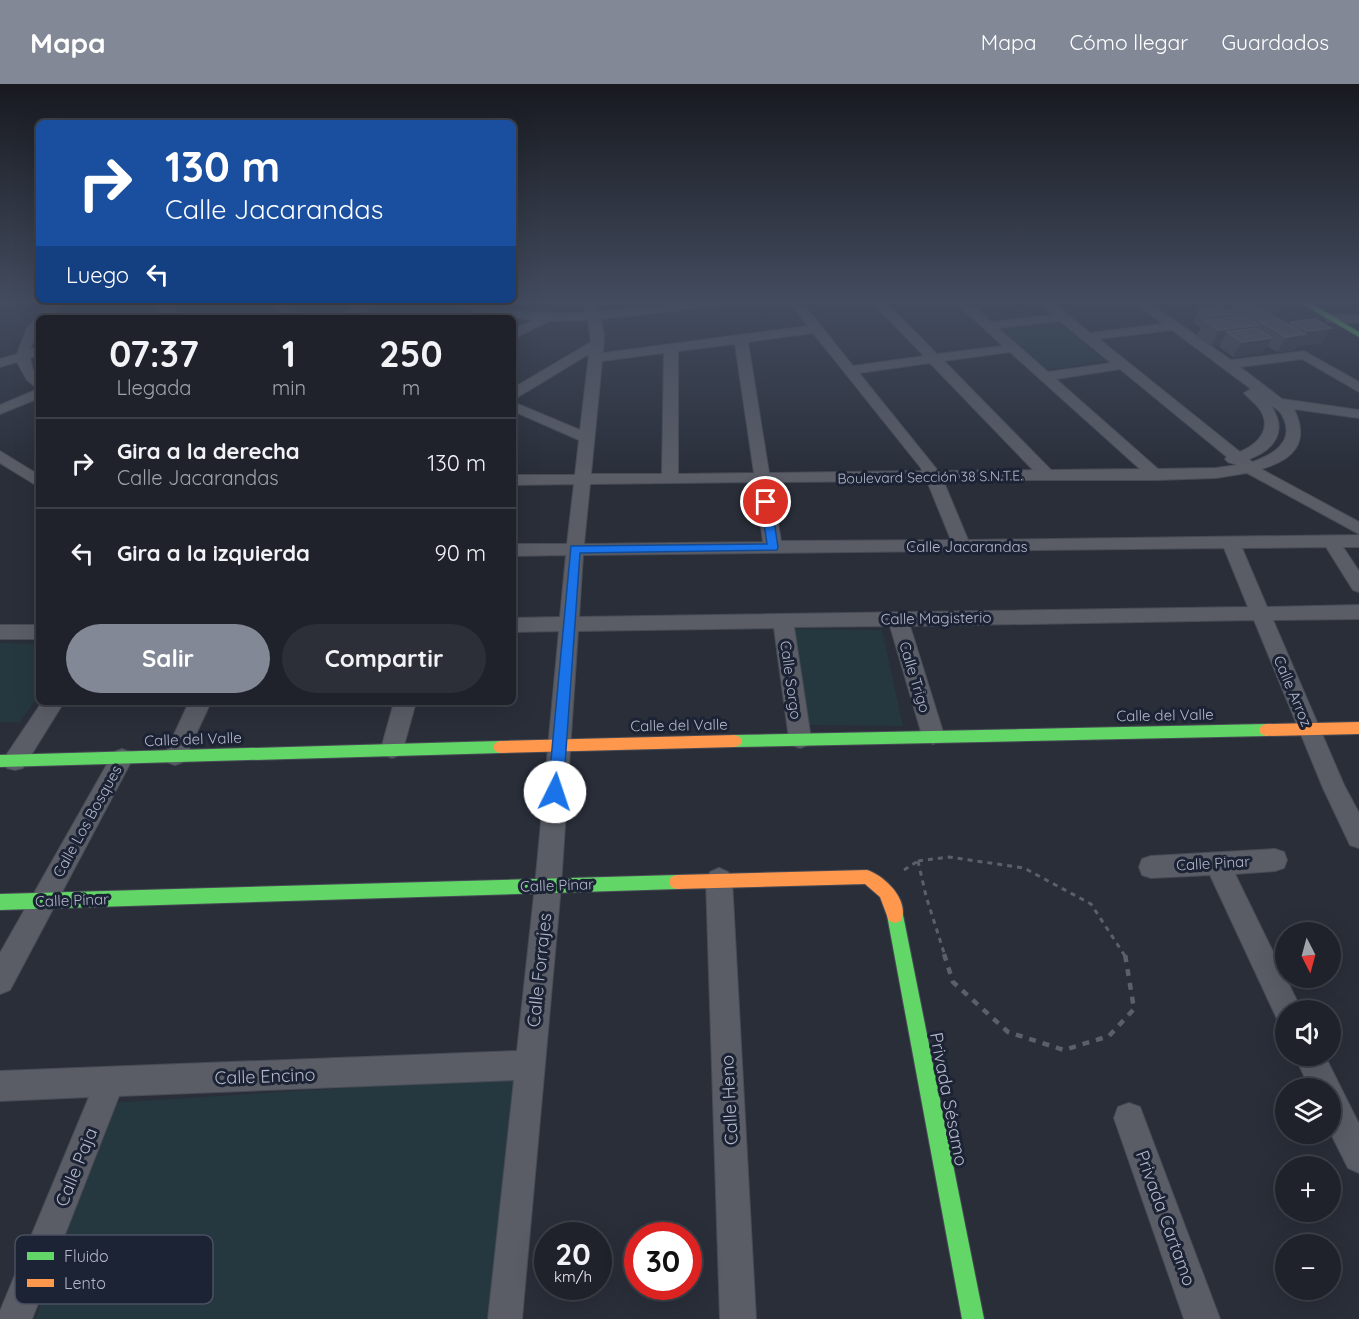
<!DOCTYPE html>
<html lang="es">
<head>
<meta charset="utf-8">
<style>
  :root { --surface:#1f222b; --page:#2c2f37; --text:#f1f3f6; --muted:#a1a4a9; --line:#3c3f47; --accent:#838897 }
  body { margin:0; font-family:Quicksand,sans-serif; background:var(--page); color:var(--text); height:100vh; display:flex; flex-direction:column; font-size:22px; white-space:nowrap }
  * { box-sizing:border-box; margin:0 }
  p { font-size:20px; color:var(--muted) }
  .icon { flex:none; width:33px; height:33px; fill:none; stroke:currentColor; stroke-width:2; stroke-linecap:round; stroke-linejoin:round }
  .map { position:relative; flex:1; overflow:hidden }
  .sheet { position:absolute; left:36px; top:231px; width:480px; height:390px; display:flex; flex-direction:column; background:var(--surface); border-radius:9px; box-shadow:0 6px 24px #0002,0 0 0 2px var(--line) }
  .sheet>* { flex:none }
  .guide { position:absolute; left:36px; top:36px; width:480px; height:183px; border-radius:9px; box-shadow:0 6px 24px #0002,0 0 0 2px var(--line); background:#1a4fa0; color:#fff; overflow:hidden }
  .needle { width:39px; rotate:174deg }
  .buttons { position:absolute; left:1275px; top:838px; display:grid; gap:12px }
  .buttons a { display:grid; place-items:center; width:66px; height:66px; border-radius:50%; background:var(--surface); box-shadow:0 6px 24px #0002,0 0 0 2px var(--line); font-size:30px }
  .speed { position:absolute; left:534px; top:1138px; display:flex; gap:12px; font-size:30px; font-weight:700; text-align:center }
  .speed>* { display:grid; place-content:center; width:78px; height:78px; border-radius:50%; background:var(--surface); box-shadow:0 6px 24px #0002,0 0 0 2px var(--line); line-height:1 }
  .speed small { font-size:15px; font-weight:400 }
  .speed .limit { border:9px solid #d22; background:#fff; color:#111 }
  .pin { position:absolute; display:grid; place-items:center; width:51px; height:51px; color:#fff; margin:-26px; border:3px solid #fff; border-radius:50%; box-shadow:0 2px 6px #0007 }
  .me { position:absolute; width:66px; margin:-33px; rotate:4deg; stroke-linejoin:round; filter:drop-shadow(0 0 4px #0008) }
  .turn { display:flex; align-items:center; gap:21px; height:126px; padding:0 30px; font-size:27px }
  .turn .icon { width:78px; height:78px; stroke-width:2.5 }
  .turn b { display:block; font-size:42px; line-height:51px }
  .then { display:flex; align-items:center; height:57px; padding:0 30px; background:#0003; gap:12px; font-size:22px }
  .eta { display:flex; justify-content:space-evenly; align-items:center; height:102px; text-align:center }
  .eta b { font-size:36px; font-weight:700; line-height:42px }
  .button { display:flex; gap:12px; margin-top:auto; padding:12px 30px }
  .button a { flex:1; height:69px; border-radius:36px; background:var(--accent); color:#fff; font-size:24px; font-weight:700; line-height:69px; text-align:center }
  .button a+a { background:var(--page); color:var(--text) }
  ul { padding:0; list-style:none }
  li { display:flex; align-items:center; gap:18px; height:90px; padding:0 30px; border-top:2px solid var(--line) }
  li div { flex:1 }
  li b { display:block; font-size:22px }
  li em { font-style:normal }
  header { display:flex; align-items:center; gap:36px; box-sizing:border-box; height:84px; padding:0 30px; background:var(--accent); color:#fff }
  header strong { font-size:28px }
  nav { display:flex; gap:33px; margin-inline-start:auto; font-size:21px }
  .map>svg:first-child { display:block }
</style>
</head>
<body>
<header>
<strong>Mapa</strong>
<nav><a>Mapa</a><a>Cómo llegar</a><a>Guardados</a></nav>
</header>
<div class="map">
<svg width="1359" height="1235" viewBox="0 0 1359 1235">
  <rect width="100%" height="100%" fill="#292e39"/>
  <path fill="#26383f" d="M1054,235L1106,277L1042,286L993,243Z
    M793,545L882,546L903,642L804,641Z
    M0,559L39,560V611L20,638H0Z
    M516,993L491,1235H36L110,1019Z"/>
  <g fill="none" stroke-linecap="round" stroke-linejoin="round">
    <g stroke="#474b55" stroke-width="2">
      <path id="street" d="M53,217H66L48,234H39V245L30,265L39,263V271L30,274L33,286L39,293V314L0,330V321L38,305L27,296L17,278L0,283V275L17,270L27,244Z
        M143,217H159L191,234H175Z
        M259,217H276L310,234H294Z
        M367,217H384L351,234H335Z
        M440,217C466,217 490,225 515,227C539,230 562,229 586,229L581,217H593L598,228L694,217H732L726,221L601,235L604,251L603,269L808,242L788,217H801L853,282L924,272L871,217H884L937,270L1003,262L954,217H968L991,238L1052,231L1037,217H1051L1090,249L1163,240L1133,217H1147L1231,276L1304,267L1359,298V308L1302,275L1240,283L1282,315L1359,326V334L1294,325C1310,358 1294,376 1261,385L1359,438V450L1247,389L1216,394L1156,396H943L968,456L1359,451V463H1343L1359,487V508L1353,506L1326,463L1242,464L1267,523L1359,521V535L1273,536L1344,701L1359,729V764L1350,761L1323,704L1254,536L910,542L944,651L941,657L933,660L925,657L922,651L890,542L794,543L811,655L808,661L800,664L792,661L789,655L774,544L578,547L561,802L522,1235H488L514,996L119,1012L32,1235H0V1227L89,1013L0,1017V987L517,967L535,802L559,547L513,548V534L560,533L566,471L513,472V460H567L574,400L513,401V391H575L579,356L513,327V318L580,346L589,270L518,313L513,314V304L591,258L588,236L549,237L513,255V246L533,236L481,230ZM1060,237L1111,279L1048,288L998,244ZM1172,246L1251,305L1244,309C1248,314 1254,318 1258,323C1274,343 1259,360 1240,368L1099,255ZM813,249L921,384L922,387L769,389L748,258ZM735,260L754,389L678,390V267ZM1010,268L1140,385L1051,386L944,277ZM664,269L662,390H591L602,277ZM930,279L1033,386L938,387L859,289ZM1120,285L1227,373L1225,375L1228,378L1237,381L1216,384L1158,385L1056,295ZM1271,322C1278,325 1281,328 1284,335C1294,359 1272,371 1252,378L1249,375C1275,366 1288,346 1271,322ZM927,397L951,456L781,457L771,398ZM755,398L763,458L584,460L590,400ZM1224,464L1248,523L579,533L583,471Z
        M1332,231H1359V239L1328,238L1326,235L1328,232Z
        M0,367L39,391V403L0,379Z
        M0,541H39V555H0Z
        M42,618H64L23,684L15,686L7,684L4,677L7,670Z
        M189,618H211L183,678L175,681L167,678L164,672Z
        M394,618H416L403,665L400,671L392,674L384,671L381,665Z
        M122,665L130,668L133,674L10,906L0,910V869L114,668Z
        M1275,765L1284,768L1287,776L1284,784L1275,787L1235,790L1302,927H1286V940L1278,937L1210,791L1151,794L1142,791L1139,783L1142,775L1151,772Z
        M719,784L728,788L732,796L756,1235H720L706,796L710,788Z
        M1295,972H1325L1359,1040V1089L1348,1084L1330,1048V1005H1310Z
        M1129,1019L1140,1023L1220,1235H1184L1114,1034L1118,1023Z"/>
    </g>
    <g stroke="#474b55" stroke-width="2">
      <path id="fast" d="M1297,217H1307L1359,248V253Z
        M1266,640L1271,642L1273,646L1271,650L1266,652L735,663L730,661L728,657L730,653L735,651Z
        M500,657L505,659L507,663L505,667L500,669L0,683V671Z
        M677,791L683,793L685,798L683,803L677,805L0,826V810Z
        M895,823L901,825L903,831L984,1235H962L887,831L889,825Z"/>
    </g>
    <g stroke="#474b55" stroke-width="2">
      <path id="slow" d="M1359,638V650L1266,652L1261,650L1259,646L1261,642L1266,640Z
        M735,651L740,653L742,657L740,661L735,663L500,669L495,667L493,663L495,659L500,657Z
        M867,786C885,792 910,816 901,837L895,839L889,837L880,813L865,800L677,805L671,803L669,798L671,793L677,791Z"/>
    </g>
    <path stroke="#5b6068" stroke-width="3" stroke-dasharray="5 5" stroke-linecap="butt" d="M918,777L926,812L945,872
      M918,777L949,773L1024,784L1091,820L1125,872
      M904,786L918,777"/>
    <path stroke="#5b6068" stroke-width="4.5" stroke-dasharray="7 7" stroke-linecap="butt" d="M944,870L953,898L1008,948L1064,966L1109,952L1134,925L1125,870"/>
    <use href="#street" fill="#5a5d66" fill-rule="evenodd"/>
    <use href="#fast" fill="#63d668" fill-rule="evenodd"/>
    <use href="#slow" fill="#ff974d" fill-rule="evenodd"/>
  </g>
  <path fill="#464a55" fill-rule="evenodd" d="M1149,217H1169L1167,223L1155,224L1148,219Z
    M1207,217H1282L1274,231H1272L1289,241L1291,238L1331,244L1321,259L1297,262L1295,266L1277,268L1267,262L1262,269L1233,273L1219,263L1220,260L1211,262L1196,252L1201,244L1192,238L1200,223L1214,221ZM1244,218L1243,220L1233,221L1230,227L1220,221Z"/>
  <path fill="#363a44" d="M1159,217H1169L1167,223L1155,224Z
    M1217,217H1244L1214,222Z
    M1272,217H1282L1274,231L1254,234L1263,219Z
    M1234,230L1225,245L1210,240L1214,232Z
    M1259,241L1250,256L1227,248L1220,260L1211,262L1219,246Z
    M1331,244L1321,259L1297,262L1295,266L1277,268L1286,253L1305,250L1307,247Z
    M1272,254L1262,269L1233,273L1242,258Z"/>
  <path fill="#525661" stroke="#616672" stroke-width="1.5" d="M1251,219L1305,250L1286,253L1233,221Z
    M1219,221L1234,230L1214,232L1200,223Z
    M293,228L306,234H277Z
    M1243,231L1259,241L1219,246L1205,237Z
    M1315,235L1331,244L1307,247L1291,238Z
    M1256,244L1272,254L1242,258L1227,248Z"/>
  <linearGradient id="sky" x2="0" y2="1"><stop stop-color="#17191f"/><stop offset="0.56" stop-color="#434c5f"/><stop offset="1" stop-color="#434c5f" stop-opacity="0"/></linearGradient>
  <rect width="1359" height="390" fill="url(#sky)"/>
  <path fill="#1a73e8" stroke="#114b97" stroke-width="1.5" d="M766,414L771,418L778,463L777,466L580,469L563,708L561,712L555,714L550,712L548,708L571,462L767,460L761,418Z"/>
  <g text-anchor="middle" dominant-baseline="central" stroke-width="6" stroke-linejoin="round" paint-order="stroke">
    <g font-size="14" fill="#b3b9ca" stroke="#1c2334">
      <text transform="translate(930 393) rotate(-1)">Boulevard Sección 38 S.N.T.E.</text>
    </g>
    <g font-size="15" fill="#b3b9ca" stroke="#1c2334">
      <text x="967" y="462">Calle Jacarandas</text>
      <text transform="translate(936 534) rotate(-1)">Calle Magisterio</text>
      <text transform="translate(915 593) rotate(73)">Calle Trigo</text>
      <text transform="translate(791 596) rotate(82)">Calle Sorgo</text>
      <text transform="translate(1293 607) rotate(67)">Calle Arroz</text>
      <text transform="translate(1165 631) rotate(-1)">Calle del Valle</text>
      <text transform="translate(679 641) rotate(-1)">Calle del Valle</text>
      <text transform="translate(193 655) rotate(-2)">Calle del Valle</text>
      <text transform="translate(87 737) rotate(-61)">Calle Los Bosques</text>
      <text transform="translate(1213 779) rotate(-3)">Calle Pinar</text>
      <text transform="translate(557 801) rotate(-2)">Calle Pinar</text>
      <text transform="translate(72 816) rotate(-2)">Calle Pinar</text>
    </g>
    <g font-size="18" fill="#b3b9ca" stroke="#1c2334">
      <text transform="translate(539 886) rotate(-84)">Calle Forrajes</text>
      <text transform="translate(265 992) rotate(-2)">Calle Encino</text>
      <text transform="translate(949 1015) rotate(79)">Privada Sésamo</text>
      <text transform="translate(729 1016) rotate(-93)">Calle Heno</text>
      <text transform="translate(76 1083) rotate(-68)">Calle Paja</text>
      <text transform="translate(1166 1134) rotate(70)">Privada Cartamo</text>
    </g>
  </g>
  <rect x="15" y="1151" width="198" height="69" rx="9" fill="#1c2334" stroke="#495061" stroke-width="1.5"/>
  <rect x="27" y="1168" width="27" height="8" fill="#63d668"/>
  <rect x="27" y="1195" width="27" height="8" fill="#ff974d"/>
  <g font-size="16" fill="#b3b9ca">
    <text x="64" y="1178">Fluido</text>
    <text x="64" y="1205">Lento</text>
  </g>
</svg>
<div class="buttons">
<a><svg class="needle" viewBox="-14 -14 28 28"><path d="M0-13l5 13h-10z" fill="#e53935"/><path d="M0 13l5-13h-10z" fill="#a1a4a9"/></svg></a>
<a><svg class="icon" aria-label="sound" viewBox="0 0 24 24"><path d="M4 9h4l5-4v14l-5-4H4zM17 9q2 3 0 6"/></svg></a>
<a><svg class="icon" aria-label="layers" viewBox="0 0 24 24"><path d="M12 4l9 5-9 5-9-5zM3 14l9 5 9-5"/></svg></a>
<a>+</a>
<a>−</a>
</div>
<div class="speed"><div>20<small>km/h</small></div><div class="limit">30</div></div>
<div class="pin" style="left:766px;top:418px;background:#d93025"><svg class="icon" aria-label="arrive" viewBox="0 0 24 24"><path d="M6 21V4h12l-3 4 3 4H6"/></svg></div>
<svg class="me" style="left:555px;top:708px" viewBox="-20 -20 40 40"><circle r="19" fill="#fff"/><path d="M0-13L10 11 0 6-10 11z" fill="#1a73e8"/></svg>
<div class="guide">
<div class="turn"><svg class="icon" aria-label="right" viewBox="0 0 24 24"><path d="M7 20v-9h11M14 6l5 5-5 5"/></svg><div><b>130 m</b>Calle Jacarandas</div></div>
<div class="then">Luego<svg class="icon" aria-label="left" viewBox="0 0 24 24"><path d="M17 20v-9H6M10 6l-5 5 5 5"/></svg></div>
</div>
<section class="sheet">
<div class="eta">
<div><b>07:37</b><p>Llegada</p></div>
<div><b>1</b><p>min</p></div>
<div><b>250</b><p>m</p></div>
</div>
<ul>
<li><svg class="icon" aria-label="right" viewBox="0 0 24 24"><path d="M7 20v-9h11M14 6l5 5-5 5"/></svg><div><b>Gira a la derecha</b><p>Calle Jacarandas</p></div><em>130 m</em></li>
<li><svg class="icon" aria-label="left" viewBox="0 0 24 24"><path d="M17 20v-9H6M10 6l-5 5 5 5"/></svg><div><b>Gira a la izquierda</b></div><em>90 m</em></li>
</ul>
<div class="button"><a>Salir</a><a>Compartir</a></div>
</section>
</div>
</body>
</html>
